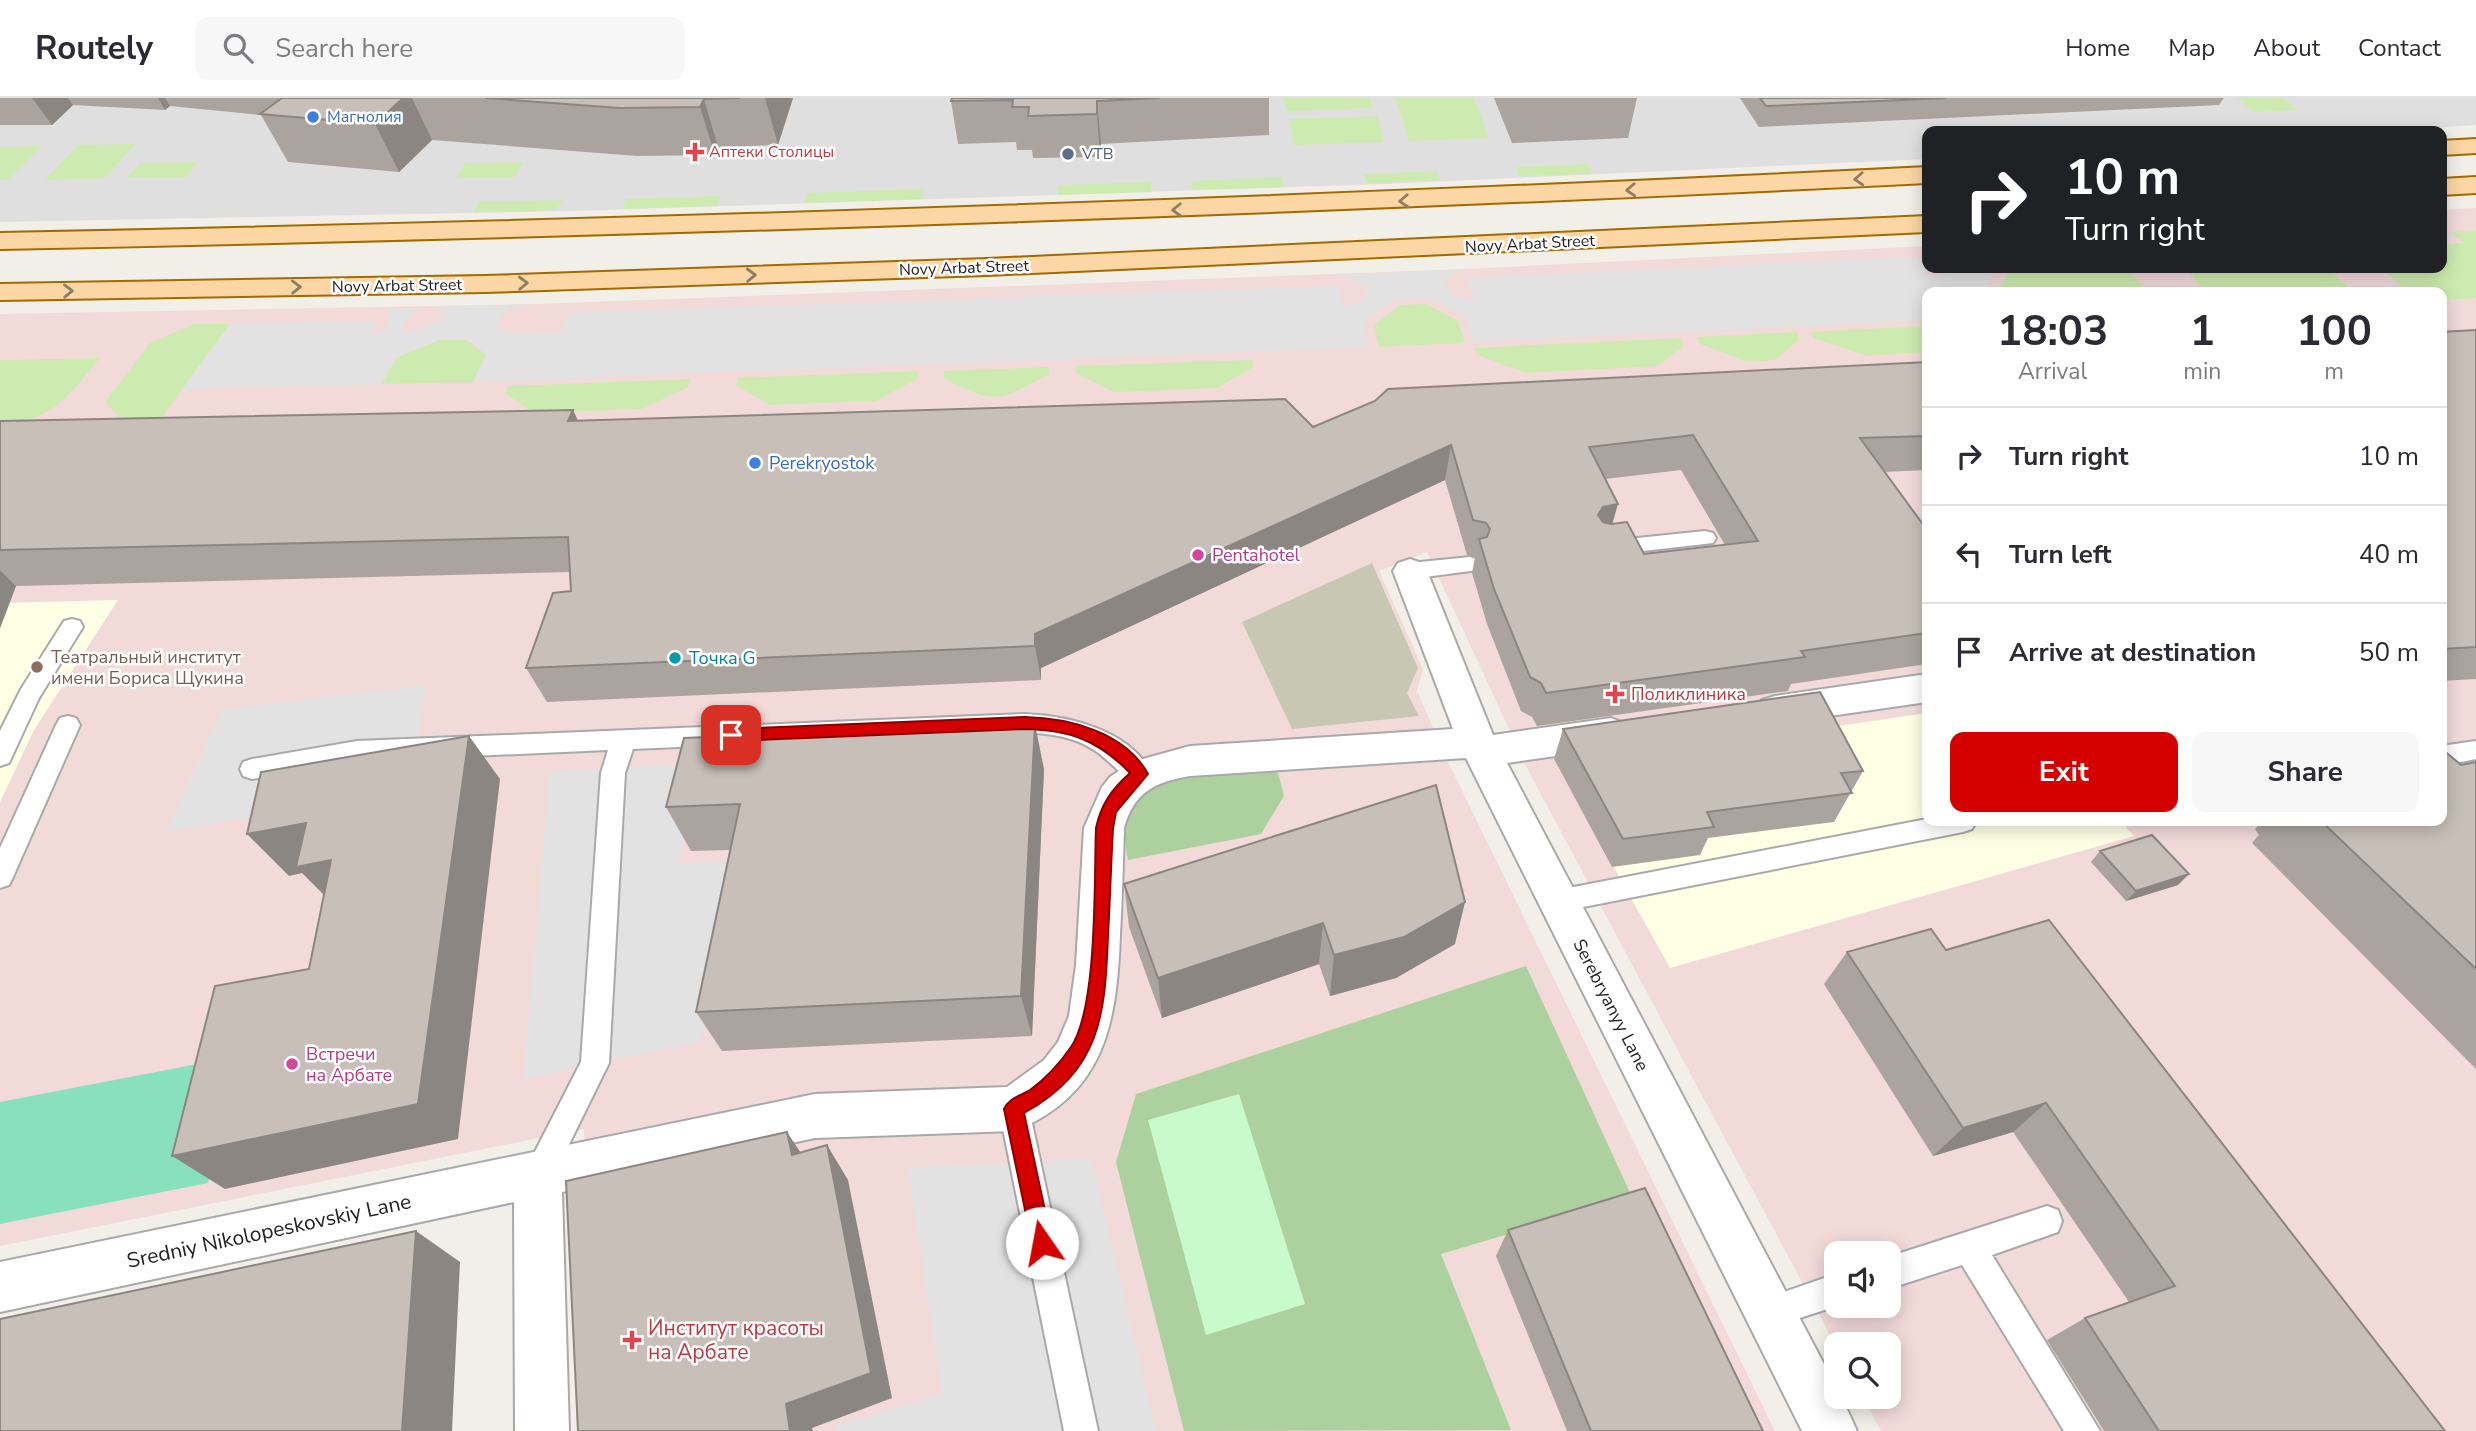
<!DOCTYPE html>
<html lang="en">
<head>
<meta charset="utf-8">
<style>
  :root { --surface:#fff; --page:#f7f7f7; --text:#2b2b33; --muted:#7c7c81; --line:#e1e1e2; --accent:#d40000 }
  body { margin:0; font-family:"Nunito Sans",sans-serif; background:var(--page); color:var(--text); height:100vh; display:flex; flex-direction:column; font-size:26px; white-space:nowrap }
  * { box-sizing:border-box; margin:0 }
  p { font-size:23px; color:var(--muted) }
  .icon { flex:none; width:38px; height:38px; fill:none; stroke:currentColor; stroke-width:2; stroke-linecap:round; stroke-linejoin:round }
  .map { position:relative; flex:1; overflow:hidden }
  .panel { position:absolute; left:1922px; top:189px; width:525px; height:539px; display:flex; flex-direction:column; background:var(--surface); border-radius:14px; box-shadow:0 4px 18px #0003 }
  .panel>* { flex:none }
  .hud { position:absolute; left:1922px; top:28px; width:525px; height:147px; border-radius:14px; box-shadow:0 4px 18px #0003; background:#202124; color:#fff; overflow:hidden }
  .tools { position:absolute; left:1824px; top:1143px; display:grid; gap:14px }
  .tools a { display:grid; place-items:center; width:77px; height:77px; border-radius:14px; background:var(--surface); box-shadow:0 4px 18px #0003; font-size:35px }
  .pin { position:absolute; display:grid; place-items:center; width:60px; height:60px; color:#fff; margin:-30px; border-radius:14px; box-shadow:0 4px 10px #0006 }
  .me { position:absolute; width:77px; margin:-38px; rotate:348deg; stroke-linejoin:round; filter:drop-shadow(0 0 5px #0008) }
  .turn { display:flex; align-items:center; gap:24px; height:147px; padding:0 28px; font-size:32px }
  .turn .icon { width:91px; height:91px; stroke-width:2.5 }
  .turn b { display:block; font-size:49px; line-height:60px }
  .eta { display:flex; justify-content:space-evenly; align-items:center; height:119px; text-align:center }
  .eta b { font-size:42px; font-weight:700; line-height:49px }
  .button { display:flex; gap:14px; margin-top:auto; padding:14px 28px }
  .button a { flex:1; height:80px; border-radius:14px; background:var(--accent); color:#fff; font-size:28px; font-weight:700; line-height:80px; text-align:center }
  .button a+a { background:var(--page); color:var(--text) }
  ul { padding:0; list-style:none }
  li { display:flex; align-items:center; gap:21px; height:98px; padding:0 28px; border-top:2px solid var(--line) }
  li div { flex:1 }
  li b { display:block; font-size:26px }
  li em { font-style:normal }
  header { display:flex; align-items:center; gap:42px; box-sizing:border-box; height:98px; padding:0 35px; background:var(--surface); border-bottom:2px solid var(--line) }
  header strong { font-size:33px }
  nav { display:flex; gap:38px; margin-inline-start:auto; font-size:24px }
  .search { width:490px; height:63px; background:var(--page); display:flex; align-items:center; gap:18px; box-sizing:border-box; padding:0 24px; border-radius:14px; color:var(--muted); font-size:26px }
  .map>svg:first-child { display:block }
</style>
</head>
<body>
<header>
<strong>Routely</strong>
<div class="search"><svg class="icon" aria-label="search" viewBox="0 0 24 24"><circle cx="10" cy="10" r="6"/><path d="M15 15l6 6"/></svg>Search here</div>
<nav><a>Home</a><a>Map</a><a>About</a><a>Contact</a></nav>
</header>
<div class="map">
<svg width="2476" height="1333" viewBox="0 0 2476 1333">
  <rect width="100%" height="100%" fill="#f2efe9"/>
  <path fill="#e0dfdf" d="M0,0H2476V27L2391,33H1927V61L1384,86L573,113L0,124Z"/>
  <path fill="#f2dad9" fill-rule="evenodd" d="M2476,110V1333H1881L1863,1299L1888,1298V1246L1836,1248L1529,674L1427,454L1379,473L1423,571L1417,593L1448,664L1775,1333H596L584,1031L0,1148V216L536,206L1464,171L1927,148V170H2441V112ZM1927,194H2441V723H1927ZM1836,1155H1888V1208H1836Z"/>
  <path fill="#ffffe5" d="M118,502L34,632L0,704V505Z
    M1927,615V723H2120L2134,738L1670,870L1558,669Z"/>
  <path fill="#c7c7b4" d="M1372,465L1418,570L1407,595L1419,618L1292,631L1242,524Z"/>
  <path fill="#cdebb0" d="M1283,0H1370L1373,10L1286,13Z
    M1395,0H1474L1489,40L1409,43Z
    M2237,0H2284L2298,12L2253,14Z
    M1377,18L1384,44L1294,47L1289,21Z
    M136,46L104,80L45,82L78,47Z
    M42,48L7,82H0V49Z
    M198,64L186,79L127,80L140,65Z
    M523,64L515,79L456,80L465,65Z
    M1588,66L1592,76L1519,78L1515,69Z
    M1437,73L1440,82L1366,85L1363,76Z
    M1283,79L1284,89L1192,92L1191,83Z
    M1151,84V94L1058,97V87Z
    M923,91L922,101L805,105L807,95Z
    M721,98L717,108L622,111L626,101Z
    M562,102L557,112L473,114L479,104Z
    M2476,132V200L2441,202V194H2408L2381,170H2441V146L2464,145L2451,134Z
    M2012,170H2126L2148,194H2002L1999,191Z
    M2184,170H2327L2353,194H2207Z
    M1426,206L1458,223L1465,245L1379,249L1374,227L1400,207Z
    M194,226H230L158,325L125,326L105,304L150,245Z
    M1927,228V254L1867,258L1814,240L1810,234Z
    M1796,234L1800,241L1775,262L1747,264L1700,246L1696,239Z
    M1681,240L1684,247L1658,268L1545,274L1526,275L1477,257L1474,250Z
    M438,242H466L487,257L473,284L381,286L397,259Z
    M100,260C69,297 53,324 0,325V262Z
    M1252,262L1253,269L1217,290L1114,294L1075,275L1076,268Z
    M1049,269V276C998,304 996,307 943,280L944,273Z
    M918,273L917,281L876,303L770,307L736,287L738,280Z
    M690,281L688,289L642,311L535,315L505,295L508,288Z"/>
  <path fill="#add19e" d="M1277,671L1284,698L1261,736L1128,762C1119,715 1126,710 1159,676Z
    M1526,868L1632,1099L1441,1156L1511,1332L1184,1333L1116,1064L1136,996Z"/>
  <path fill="#c8facc" d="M1239,996L1305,1206L1206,1237L1148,1022Z"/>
  <path fill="#88e0be" d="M239,958L208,1085L0,1126V1004Z"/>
  <path fill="#e2e2e2" d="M1917,159L1930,178L1943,177L1954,170H1997L1982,194H1927V222L1473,244L1464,216L1435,204L1414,200L1394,202L1363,222L1368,249L473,284L486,257L467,241L444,240L397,259L381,286L182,291L230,226L377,223L369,237L382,233L389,224L391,216L385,211L424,210L416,213L405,223L403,231L406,235L436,225L444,214L434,209L536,206L510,211L501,217L496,228L501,233L510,236L559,235L568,215L1337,188L1342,209L1359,204L1365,199L1366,192L1356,181L1335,177L1464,171L1449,177L1445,188L1456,199L1474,203L1468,180Z
    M426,587L409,690L165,734L222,612Z
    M702,666L678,765L739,763L701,943L523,981L550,673Z
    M1091,1061L1156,1333H836L835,1328L942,1296L908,1070Z"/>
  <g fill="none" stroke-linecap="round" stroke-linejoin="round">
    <g stroke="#a9a9a9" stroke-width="4">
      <path id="service" d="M1705,433L1713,435L1716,440L1713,445L1608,457L1600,455L1597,450L1600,445L1608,443Z
        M1470,459L1478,462L1481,467L1478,472L1410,481L1402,478L1399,473L1402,468L1410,465Z
        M72,521L80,523L83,529L39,600L9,665L0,668V633L21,591L64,523Z
        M1025,616C1070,618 1130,632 1152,676L1149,683C1128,690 1111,662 1094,652C1073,638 1050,636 1025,634L633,651L625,675L609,965L549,1087L538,1092L527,1087L523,1077L581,964L601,675L608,652L357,663L252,681L243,678L240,671L243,664L252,661L357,643Z
        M68,618L76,620L80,627L13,779L9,787L0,790V750L56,627L60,620Z
        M2476,643V661L2441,668V648Z
        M1927,721L1976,724L1972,731L1963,734L1558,814L1549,811L1545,803L1549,795L1558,792Z
        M1014,997L1024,1001L1029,1011L1098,1333H1064L999,1011L1004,1001Z
        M2047,1108L2058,1112L2062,1123L2058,1134L1992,1157L2100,1333H2064L1962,1167L1888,1191V1159Z
        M1836,1176L1837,1208L1769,1230L1758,1225L1753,1214L1758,1203Z"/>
    </g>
    <g stroke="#a9a9a9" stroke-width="4">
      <path id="minor" d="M1410,461L1422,465L1427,473L1493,637L1611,620L1624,625L1630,635L1624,645L1611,650L1507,665L1836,1289V1298H1841L1857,1333H1802L1466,660L1190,678C1155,684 1134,694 1124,730C1123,766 1122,801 1120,837C1117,924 1105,997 1014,1033L815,1040L562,1094L569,1333H515L514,1104L0,1214V1164L815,996L1007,989L1044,962L1058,944L1069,918L1076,867L1084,730L1102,689L1110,679L1132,664L1190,648L1453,631L1393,473L1398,465Z
        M1927,576V604L1775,626L1762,622L1756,612L1762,602L1775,598Z"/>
    </g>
    <g stroke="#a06b00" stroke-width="4">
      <path id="primary" d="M2476,41V55L2441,57V43Z
        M1927,69V85C1285,117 643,138 0,151V135C643,122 1285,101 1927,69Z
        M2476,79V95L2441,97V81Z
        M1927,118V134L987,177L485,194L0,202V186L485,178L987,161Z"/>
    </g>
    <use href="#service" fill="#fff" fill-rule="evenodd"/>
    <use href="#minor" fill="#fff" fill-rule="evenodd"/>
    <use href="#primary" fill="#fcd6a4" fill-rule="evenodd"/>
  </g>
  <path fill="#aba49e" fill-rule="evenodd" d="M0,0H793L778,47L718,49L715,57L637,58L432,42L399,74L288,64L261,17L170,8L165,12L73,7L52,27H0Z
    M952,0H1269V37L1101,46L1100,59L1033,60L1032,52H1017L1016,44L958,46L951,3Z
    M1494,0H1637L1628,40L1512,45Z
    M1740,0H2224L2219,7L1759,29Z
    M2476,232V581L2441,583V234Z
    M1927,264V372L1884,374L1927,432V566L1791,586L1788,593L1537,628L1532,619L1521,613L1487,526L1472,475L1475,459L1467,457L1445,382L1041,570V582L547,604L526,570L571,493L570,474L16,488L0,530V323L573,312L578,323L1313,329ZM1681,372L1725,447L1644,456L1612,426L1605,381Z
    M1563,631L1863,673L1834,724L1708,740L1700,757L1612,769L1554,661Z
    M2476,664V971L2252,745L2259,737L2255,731L2263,723H2441L2461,667Z
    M1044,671L1032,938L722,953L696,914L730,752L691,753L666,709Z
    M2100,753L2178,787L2126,803L2091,764Z
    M1124,786L1455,846L1396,880L1330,898L1319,866L1162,920L1129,829Z
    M1946,852L2445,1333H2104L2047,1242L2085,1220L2129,1204L2013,1034L1933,1058L1824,886L1847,854Z
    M1508,1132L1763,1333H1567L1496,1158Z"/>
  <path fill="#8b8681" d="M32,0H68L73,7L52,27Z
    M158,0H165L170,8L165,12Z
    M403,0H412L432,42L399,74L375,26Z
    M765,0H793L778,47Z
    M704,1L718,49L715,57L700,9Z
    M1097,3L1101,46L1100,59L1097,16Z
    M573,312L589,347L568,323Z
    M1451,347L1445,382L1041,570V582L1035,548V536Z
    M1618,406L1608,441L1598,417L1603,409Z
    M0,472L16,488L0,530Z
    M1035,626L1044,671L1032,938L1021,898Z
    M469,638L500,681L458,1041L225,1091L172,1058L418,1006Z
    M306,725L370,804L337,810L302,775L289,778L247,736Z
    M2189,776L2178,787L2126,803L2136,793Z
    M1465,804L1455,846L1396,880L1330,898L1334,857Z
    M1323,825L1319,866L1162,920L1158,880Z
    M2046,1005L2013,1034L1933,1058L1963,1030Z
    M787,1034L810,1069L792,1057Z
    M827,1047L848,1082L892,1300L812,1330L813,1333H790L786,1306Z
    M416,1133L460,1164L452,1333H402Z"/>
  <path fill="#c7bfb8" stroke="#8b8681" stroke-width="2" fill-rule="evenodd" d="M282,0H403L375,26L260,16Z
    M485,0H740L704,1L700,9L620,10Z
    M952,0H1160L1097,3V16L1028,18L1029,9H1012L1013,2L951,3Z
    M1760,0H1946L1766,8Z
    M2476,232V549L2441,551V234Z
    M1927,264V338L1860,340L1927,432V535L1801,553L1805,559L1546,595L1541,585L1530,579L1494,491L1479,441L1487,439L1490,431L1486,425L1473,422L1451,347L1035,536V548L526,570L553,495L571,493L568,439L0,452V323L573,312L568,323L1285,301L1313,329L1375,303L1388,291ZM1693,337L1758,443L1644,456L1627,424L1611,426L1603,424L1598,417L1603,409L1618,406L1589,349Z
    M1820,594L1863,673L1841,675L1852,695L1707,714L1714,729L1623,741L1563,631Z
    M1035,626L1021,898L696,914L740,706L666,709L684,640Z
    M469,638L418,1006L172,1058L215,888L309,871L331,762L296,769L306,725L247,736L261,674Z
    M2441,650L2461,667L2476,664V871L2321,723H2441Z
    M1436,687L1465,804L1404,839L1334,857L1323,825L1158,880L1124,786Z
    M2152,737L2189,776L2136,793L2100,753Z
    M2049,822L2445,1333H2159L2085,1220L2175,1188L2046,1005L1963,1030L1847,854L1931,831L1946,852Z
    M787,1034L792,1057L827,1047L871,1275L786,1306L790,1333H578L566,1083Z
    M1645,1090L1763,1333H1591L1508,1132Z
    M416,1133L402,1333H0V1221Z"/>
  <defs><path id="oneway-chevron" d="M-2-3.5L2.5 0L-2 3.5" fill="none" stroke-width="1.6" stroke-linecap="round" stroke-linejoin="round" transform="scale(1.75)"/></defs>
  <g stroke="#8f7c63">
    <use href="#oneway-chevron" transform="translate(1859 81) rotate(177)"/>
    <use href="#oneway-chevron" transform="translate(1631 92) rotate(177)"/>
    <use href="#oneway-chevron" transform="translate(1404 103) rotate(177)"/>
    <use href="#oneway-chevron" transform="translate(1177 112) rotate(178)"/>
    <use href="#oneway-chevron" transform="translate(751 177) rotate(-2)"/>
    <use href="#oneway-chevron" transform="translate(523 185) rotate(-2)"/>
    <use href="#oneway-chevron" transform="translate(296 189) rotate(-1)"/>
    <use href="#oneway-chevron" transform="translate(68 193) rotate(-1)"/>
  </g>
  <path fill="#d40000" stroke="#8a0000" stroke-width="2" d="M1025,619C1069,620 1125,634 1148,676L1116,714L1113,730C1111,766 1110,802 1108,837C1105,917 1101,972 1024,1015L1052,1145L1049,1152L1042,1155L1035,1152L1032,1145L1004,1011C1009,1000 1020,998 1030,992C1045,981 1060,965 1071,949C1098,909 1094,782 1096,730C1101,706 1112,691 1130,675C1098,642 1070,632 1025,631L731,643L723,637L731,631Z"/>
  <g fill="#3f7fe0" stroke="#fff" stroke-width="2.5">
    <circle cx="313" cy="19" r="7"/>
    <circle cx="755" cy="365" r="7"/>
  </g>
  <g fill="#e0444e" stroke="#fff" stroke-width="2.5">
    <path d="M691.5 43.5h7v7h7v7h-7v7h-7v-7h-7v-7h7z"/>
    <path d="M1611.5 585.5h7v7h7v7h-7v7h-7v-7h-7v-7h7z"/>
    <path d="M628.5 1231.5h7v7h7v7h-7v7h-7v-7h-7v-7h7z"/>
  </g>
  <circle fill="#5c6f8a" stroke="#fff" stroke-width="2.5" cx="1068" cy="56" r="7"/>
  <g fill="#d1479c" stroke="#fff" stroke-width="2.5">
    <circle cx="1198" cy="457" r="7"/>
    <circle cx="292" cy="966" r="7"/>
  </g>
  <circle fill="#0f9aa8" stroke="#fff" stroke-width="2.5" cx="675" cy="560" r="7"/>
  <circle fill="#8d6e63" stroke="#fff" stroke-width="2.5" cx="37" cy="569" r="7"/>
  <g text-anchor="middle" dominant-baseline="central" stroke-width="5" stroke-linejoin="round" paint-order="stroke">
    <g font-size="16" fill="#366cbe" stroke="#fff" text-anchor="start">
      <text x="327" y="19">Магнолия</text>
    </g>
    <g font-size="16" fill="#be3a42" stroke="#fff" text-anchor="start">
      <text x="709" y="54">Аптеки Столицы</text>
    </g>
    <g font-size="16" fill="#4e5e75" stroke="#fff" text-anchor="start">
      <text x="1082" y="56">VTB</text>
    </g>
    <g font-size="16" fill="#222" stroke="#fff">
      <text transform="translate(1530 146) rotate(-3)">Novy Arbat Street</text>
      <text transform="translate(964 170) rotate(-2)">Novy Arbat Street</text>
      <text transform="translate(397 188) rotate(-1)">Novy Arbat Street</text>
    </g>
    <g font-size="18" fill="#366cbe" stroke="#fff" text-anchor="start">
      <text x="769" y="365">Perekryostok</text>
    </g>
    <g font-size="18" fill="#b23c85" stroke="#fff" text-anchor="start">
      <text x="1212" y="457">Pentahotel</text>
      <text x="306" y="956">Встречи<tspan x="306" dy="21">на Арбате</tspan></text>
    </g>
    <g font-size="18" fill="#785e54" stroke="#fff" text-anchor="start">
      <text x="51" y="559">Театральный институт<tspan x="51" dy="21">имени Бориса Щукина</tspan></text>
    </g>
    <g font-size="18" fill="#0d838f" stroke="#fff" text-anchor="start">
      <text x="689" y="560">Точка G</text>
    </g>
    <g font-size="18" fill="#be3a42" stroke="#fff" text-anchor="start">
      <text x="1631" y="596">Поликлиника</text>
    </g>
    <g font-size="18" fill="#222" stroke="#fff">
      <text transform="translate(1611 907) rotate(63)">Serebryanyy Lane</text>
    </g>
    <g font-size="21" fill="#222" stroke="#fff">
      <text transform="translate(269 1133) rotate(-12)">Sredniy Nikolopeskovskiy Lane</text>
    </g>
    <g font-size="21" fill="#be3a42" stroke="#fff" text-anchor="start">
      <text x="648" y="1230">Институт красоты<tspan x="648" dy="24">на Арбате</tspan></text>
    </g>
  </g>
</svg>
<div class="tools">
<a><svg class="icon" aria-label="sound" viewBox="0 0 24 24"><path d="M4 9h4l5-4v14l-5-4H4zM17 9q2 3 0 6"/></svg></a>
<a><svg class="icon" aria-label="search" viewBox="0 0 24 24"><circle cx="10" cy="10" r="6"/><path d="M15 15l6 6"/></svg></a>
</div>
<div class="pin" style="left:731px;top:637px;background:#d93025"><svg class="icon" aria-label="arrive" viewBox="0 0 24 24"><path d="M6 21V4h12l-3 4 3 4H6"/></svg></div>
<svg class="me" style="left:1042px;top:1145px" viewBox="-20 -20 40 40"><circle r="19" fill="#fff"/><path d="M0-13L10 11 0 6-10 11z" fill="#d40000"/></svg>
<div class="hud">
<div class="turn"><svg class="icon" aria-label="right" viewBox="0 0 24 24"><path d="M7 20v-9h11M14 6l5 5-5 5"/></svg><div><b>10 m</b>Turn right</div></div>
</div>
<section class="panel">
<div class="eta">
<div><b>18:03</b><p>Arrival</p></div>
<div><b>1</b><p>min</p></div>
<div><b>100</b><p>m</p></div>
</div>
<ul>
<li><svg class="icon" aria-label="right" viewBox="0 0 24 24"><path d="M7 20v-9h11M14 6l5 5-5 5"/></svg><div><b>Turn right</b></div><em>10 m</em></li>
<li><svg class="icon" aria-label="left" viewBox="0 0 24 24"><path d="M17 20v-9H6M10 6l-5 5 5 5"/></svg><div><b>Turn left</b></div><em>40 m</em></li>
<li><svg class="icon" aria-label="arrive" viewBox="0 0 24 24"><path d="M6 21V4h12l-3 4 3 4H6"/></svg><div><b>Arrive at destination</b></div><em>50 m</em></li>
</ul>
<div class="button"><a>Exit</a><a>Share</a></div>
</section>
</div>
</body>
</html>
